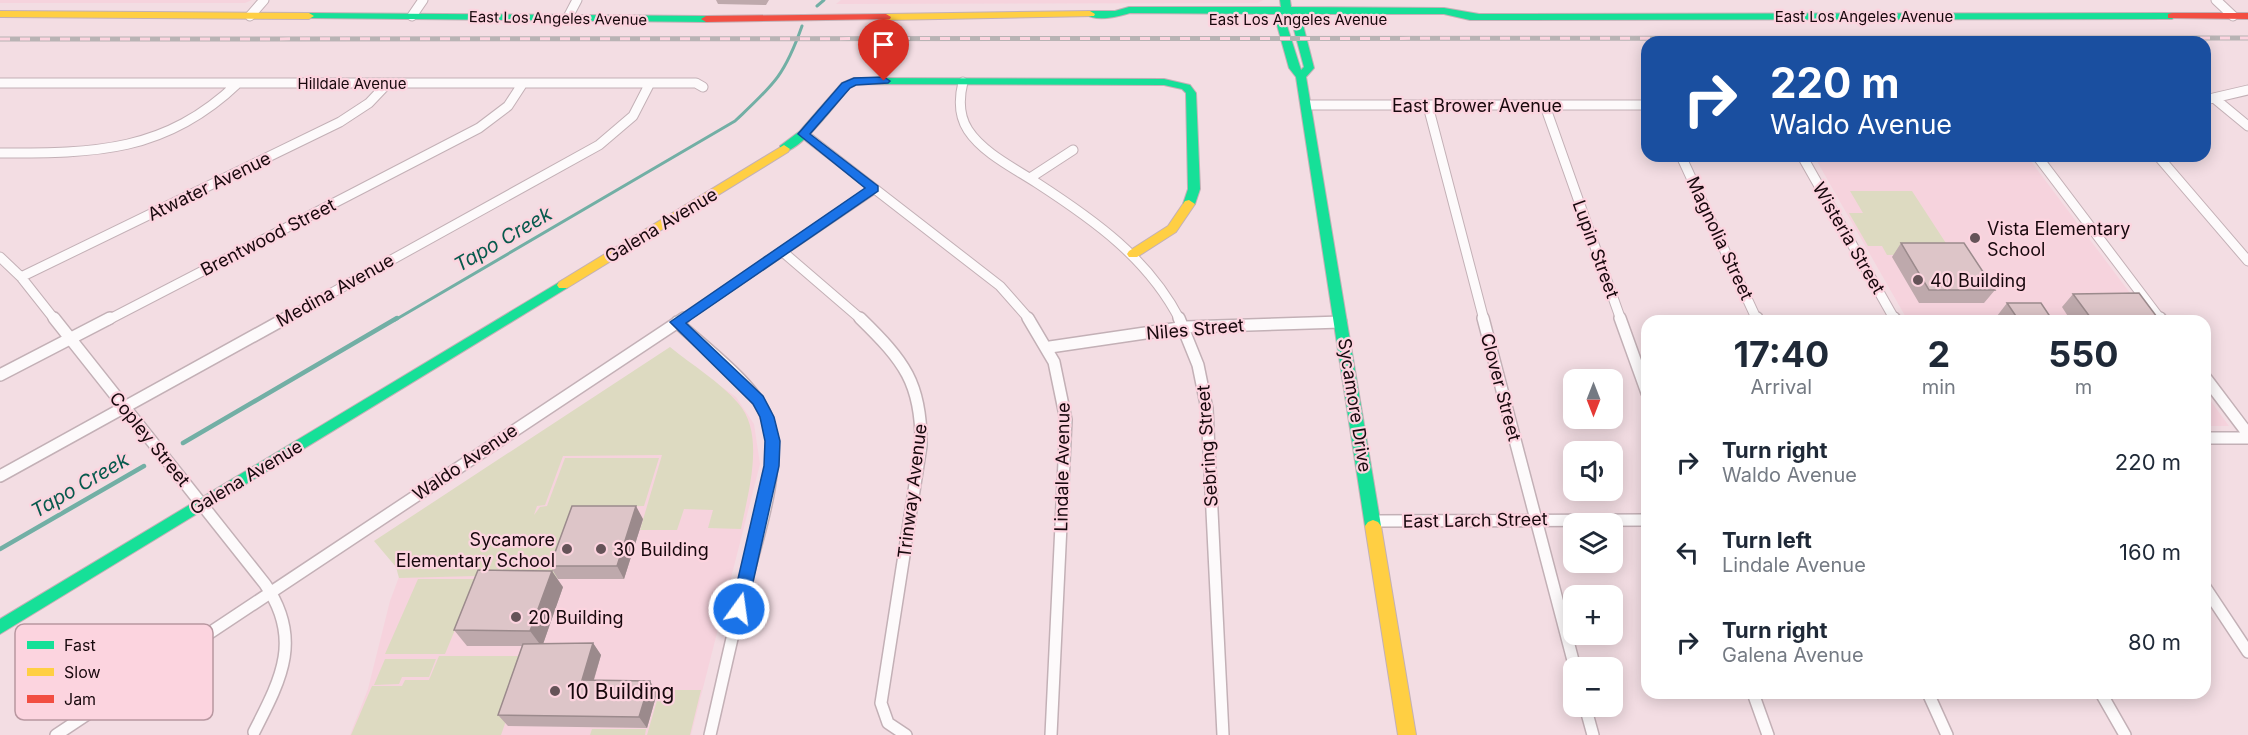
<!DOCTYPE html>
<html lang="en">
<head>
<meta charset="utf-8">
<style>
  :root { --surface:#fff; --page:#f6f6f7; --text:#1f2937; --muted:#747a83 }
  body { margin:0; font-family:Inter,sans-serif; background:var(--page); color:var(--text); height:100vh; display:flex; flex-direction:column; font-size:22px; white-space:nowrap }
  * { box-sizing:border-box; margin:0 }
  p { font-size:20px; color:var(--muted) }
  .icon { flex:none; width:33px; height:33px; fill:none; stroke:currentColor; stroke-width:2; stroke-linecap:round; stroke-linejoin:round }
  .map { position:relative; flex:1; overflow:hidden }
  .panel { position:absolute; left:1641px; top:315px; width:570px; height:384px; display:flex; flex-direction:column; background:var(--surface); border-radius:18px; box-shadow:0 3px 15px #0003 }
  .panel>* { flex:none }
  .hud { position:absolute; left:1641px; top:36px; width:570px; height:126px; border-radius:18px; box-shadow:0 3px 15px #0003; background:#1a4fa0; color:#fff; overflow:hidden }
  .needle { width:39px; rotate:180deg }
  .buttons { position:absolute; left:1563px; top:369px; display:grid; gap:12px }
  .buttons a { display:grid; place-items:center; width:60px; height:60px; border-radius:12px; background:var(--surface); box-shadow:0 3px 15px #0003; font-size:30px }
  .pin { position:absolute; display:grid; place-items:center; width:51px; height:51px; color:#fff; margin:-62px -26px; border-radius:50% 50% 50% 0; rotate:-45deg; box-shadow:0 0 6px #0007 }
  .pin .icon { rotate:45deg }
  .me { position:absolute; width:66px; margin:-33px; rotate:14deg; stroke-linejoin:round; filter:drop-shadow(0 0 4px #0008) }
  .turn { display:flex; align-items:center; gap:21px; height:126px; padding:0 30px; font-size:27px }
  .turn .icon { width:78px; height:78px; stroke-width:2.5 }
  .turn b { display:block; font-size:42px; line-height:51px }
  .eta { display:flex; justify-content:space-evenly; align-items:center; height:102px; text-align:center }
  .eta b { font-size:36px; font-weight:700; line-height:42px }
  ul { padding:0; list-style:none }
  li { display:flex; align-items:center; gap:18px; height:90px; padding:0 30px }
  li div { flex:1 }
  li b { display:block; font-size:22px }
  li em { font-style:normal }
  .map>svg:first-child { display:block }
</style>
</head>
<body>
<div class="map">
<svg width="2248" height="735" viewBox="0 0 2248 735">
  <rect width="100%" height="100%" fill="#f3dde3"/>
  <path fill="#f6d3dd" d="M0,0H252L245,3H0Z
    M841,0H1263L1258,3L836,4Z
    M1814,156H2027L2151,321H1908Z
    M671,351L736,397L754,424L760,464L691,735H350L368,689L390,601L406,558Z
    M2205,393L2229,426H2205Z"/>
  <path fill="#dddac1" d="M1850,191H1912L1953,254L1887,255L1882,246H1868L1849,213H1863Z
    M670,347C692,365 720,382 738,403C766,434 748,493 741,529L708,528L713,510L684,509L677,530H640L662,455L563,456L545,505L537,506L534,515L540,507L547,506L565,458H659L644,506L582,507L555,585L473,586L445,654H385L418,579H476L477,576L399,578L396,567L374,541Z
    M439,656H529L501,735H351L372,686H402L405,680H429Z
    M385,659H436L429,677H402L399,684L374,685Z
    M660,690H701L690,735H647Z
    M592,729H646L645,735H590Z"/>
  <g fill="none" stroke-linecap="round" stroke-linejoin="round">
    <path stroke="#72afa5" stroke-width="3" d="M817,6L824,0
      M395,320L735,121C773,85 784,77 802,26"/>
    <path stroke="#72afa5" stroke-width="4.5" d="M183,443L397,318
      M0,549L144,466"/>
    <g stroke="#c3b0b6" stroke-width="11">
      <path id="street-far1" d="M2216,0L2233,16
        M250,16L264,0
        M412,16L423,0
        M567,19L577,0
        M963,82C959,98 959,116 968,130C983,153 1014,168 1037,183C1094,220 1148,258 1180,320
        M0,83H696L703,87
        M2214,98L2248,126
        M2205,100L2248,90
        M1306,105H1647
        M1428,106L1484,320
        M1545,106L1621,320
        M804,134L1000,286L1030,320
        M0,153C95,153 165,153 238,83
        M1681,156L1757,320
        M1802,156L1895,320
        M2037,156L2161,320
        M2158,156L2248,261
        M1030,178L1073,150
        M783,252L862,320
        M0,257L21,277L55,320
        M21,277L340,122L369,103L388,83
        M108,320L479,128L508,106L523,83
        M283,320L599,145L633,116L650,83
        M681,320L874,189"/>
    </g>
    <g stroke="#c3b0b6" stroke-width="14">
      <path id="street" d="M54,318L265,584C303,639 281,679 254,732
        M860,318C904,361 922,383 921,446L881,703L888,723L906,735
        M1028,318L1054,362L1066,420L1051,735
        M1179,318L1198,365L1207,409L1223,735
        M1483,318L1575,668
        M1620,318L1647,393
        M1757,318L1758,321
        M1894,318L1896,321
        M2160,318L2162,321
        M677,322C703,347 755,384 767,418C784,468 755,543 743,593C731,640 721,688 710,735
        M1050,347L1186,327L1341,322
        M0,375L110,318
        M2205,377L2248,434
        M2205,438H2248
        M0,476L286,318
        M1374,521L1647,520
        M2205,587L2248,652
        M1753,693L1768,735
        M1928,693L1947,735
        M2101,693L2125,735
        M1585,706L1593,735
        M56,735L684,318"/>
    </g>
    <g stroke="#c3b0b6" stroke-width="2">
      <path id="fast" d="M1280,0H1290L1291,7L1444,8L1479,14L2172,13L2177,16L2172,19L1470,20L1444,14H1292L1293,18L1303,25L1314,68L1306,77L1381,526L1378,530L1373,532L1368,530L1365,526L1296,77L1289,68L1277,25L1283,18L1282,14L1130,13C1117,17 1096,22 1085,14L1090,11H1115L1129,7H1281ZM1289,24L1293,26L1304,67L1301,70L1287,26Z
        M309,13L706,16L711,19L706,22L305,18V14Z
        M854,78L1164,79L1190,85L1196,93L1200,189L1195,204L1189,208L1183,204L1188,189L1186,93L1182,89L1164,85L856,84L850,87C837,102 799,155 780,152V146L800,131L842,83Z
        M563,280L567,282L569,285L567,288L0,634V619Z"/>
    </g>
    <g stroke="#c3b0b6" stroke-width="2">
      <path id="slow" d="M0,11L309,13L314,16L309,19L0,17Z
        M1090,11L1095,14L1094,16L886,20L881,17L886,14Z
        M784,145L790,149L788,152L567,288H559L557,285L559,282Z
        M1189,200L1195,204L1176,232L1137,257H1129L1127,254L1129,251L1168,226L1185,201Z
        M1373,520L1378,522L1381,526L1416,735H1398L1365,526L1368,522Z"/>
    </g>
    <g stroke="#c3b0b6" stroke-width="2">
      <path id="jam" d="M2172,13H2248V19L2168,18V14Z
        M886,14L891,17L890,19L706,22L701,19L706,16Z"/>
    </g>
    <use href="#street-far1" stroke="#fdfafb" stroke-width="9"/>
    <use href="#street" stroke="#fdfafb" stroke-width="11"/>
    <use href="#fast" fill="#16e098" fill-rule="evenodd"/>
    <use href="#slow" fill="#ffcf43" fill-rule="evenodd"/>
    <use href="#jam" fill="#f24e42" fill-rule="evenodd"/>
    <g stroke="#b8b3b4" stroke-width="5">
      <path id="rail" d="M0,39L2248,38"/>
    </g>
    <use href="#rail" stroke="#fcd4df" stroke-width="3" stroke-dasharray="10" stroke-linecap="butt"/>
  </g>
  <path fill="#bea9ac" d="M716,0H769L766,5L718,4Z
    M1901,243L1995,290L1984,303H1919L1892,257Z
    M2073,294L2160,321H2071L2062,307Z
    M2007,303L2053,321H1978L1979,319H2000L1997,316Z
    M643,519L624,579H558L550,566Z
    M563,587L543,644L593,643L601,655L594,680L657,693L647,728L508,726L498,715L522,646H467L454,630Z"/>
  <path fill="#9b8a8c" d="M636,506L643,519L624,579L617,566Z
    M552,571L563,587L542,647L530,631Z
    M593,643L601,655L590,692L582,680Z
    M650,681L657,693L647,728L639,717Z"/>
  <path fill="#ddc5c8" stroke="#9b8a8c" stroke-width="1.5" d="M1901,243H1964L1995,290H1929Z
    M2139,293L2160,321H2093L2073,294Z
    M2007,303H2041L2053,321H1980L1979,319H2018Z
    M572,506H636L617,566H550Z
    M478,570L552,571L530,631L454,630Z
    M593,643L582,680L650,681L639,717L498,715L523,644Z"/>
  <path fill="#1a73e8" stroke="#114b97" stroke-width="1.5" d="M884,77L890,81L888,83L856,85L850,88L810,134L878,186V191L686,323L763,396L774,417L780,441L779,466L747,609L745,614L739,617L734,614L731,609L764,466L765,441L760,417L753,404L670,322L865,188L798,134L842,83L854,78Z"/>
  <g fill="#655358" stroke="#fcd4df" stroke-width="2">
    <circle cx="1975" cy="238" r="6"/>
    <circle cx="1918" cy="280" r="6"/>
    <circle cx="567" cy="549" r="6"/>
    <circle cx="601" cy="549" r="6"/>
    <circle cx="516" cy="617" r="6"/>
    <circle cx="555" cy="691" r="6"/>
  </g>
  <g text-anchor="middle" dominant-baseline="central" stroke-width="4.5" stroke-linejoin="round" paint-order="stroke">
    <g font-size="15" fill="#18080d" stroke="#fcd4df">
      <text x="1864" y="16">East Los Angeles Avenue</text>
      <text transform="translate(558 18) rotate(1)">East Los Angeles Avenue</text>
      <text x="1298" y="19">East Los Angeles Avenue</text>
      <text x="352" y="83">Hilldale Avenue</text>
    </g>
    <g font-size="18" fill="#18080d" stroke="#fcd4df">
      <text x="1477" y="105">East Brower Avenue</text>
      <text transform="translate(209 186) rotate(-26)">Atwater Avenue</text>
      <text transform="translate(661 225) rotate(-31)">Galena Avenue</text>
      <text transform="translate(268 237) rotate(-27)">Brentwood Street</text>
      <text transform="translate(1720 238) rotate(65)">Magnolia Street</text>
      <text transform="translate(1849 238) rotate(60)">Wisteria Street</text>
      <text transform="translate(1596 249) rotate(70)">Lupin Street</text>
      <text transform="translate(335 290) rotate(-29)">Medina Avenue</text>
      <text transform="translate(1195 329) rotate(-5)">Niles Street</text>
      <text transform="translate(1501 387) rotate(75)">Clover Street</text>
      <text transform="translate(1355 405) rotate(81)">Sycamore Drive</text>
      <text transform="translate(150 439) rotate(51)">Copley Street</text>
      <text transform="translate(1207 446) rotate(-94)">Sebring Street</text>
      <text transform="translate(465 462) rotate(-34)">Waldo Avenue</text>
      <text transform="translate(1062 467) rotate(-89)">Lindale Avenue</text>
      <text transform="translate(246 477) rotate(-31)">Galena Avenue</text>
      <text transform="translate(912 491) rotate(-83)">Trinway Avenue</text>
      <text transform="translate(1475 520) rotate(-1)">East Larch Street</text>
    </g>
    <g font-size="18" fill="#18080d" stroke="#fcd4df" text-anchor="start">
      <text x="1987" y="228">Vista Elementary<tspan x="1987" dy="21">School</tspan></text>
      <text x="1930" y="280">40 Building</text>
      <text x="555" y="539" text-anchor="end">Sycamore<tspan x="555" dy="21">Elementary School</tspan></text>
      <text x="613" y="549">30 Building</text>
      <text x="528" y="617">20 Building</text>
    </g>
    <g font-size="20" font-style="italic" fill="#075a4d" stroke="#fcd4df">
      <text transform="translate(503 239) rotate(-30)">Tapo Creek</text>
      <text transform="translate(80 485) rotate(-30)">Tapo Creek</text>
    </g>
    <g font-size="21" fill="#18080d" stroke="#fcd4df" text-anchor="start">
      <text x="567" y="691">10 Building</text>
    </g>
  </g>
  <rect x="15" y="624" width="198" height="96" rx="9" fill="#fcd4df" stroke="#b897a0" stroke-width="1.5"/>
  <rect x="27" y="641" width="27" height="8" fill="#16e098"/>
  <rect x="27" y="668" width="27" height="8" fill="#ffcf43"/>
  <rect x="27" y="695" width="27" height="8" fill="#f24e42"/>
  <g font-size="16" fill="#18080d">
    <text x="64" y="651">Fast</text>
    <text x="64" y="678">Slow</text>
    <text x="64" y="705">Jam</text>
  </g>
</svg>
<div class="buttons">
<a><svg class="needle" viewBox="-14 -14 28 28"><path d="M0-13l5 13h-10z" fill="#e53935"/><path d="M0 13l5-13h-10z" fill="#747a83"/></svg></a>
<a><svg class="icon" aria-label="sound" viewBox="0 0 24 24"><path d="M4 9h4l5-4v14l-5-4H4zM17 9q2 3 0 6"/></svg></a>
<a><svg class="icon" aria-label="layers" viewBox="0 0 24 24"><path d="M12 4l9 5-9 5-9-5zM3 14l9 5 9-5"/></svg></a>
<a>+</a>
<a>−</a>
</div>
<div class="pin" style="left:884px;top:81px;background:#d93025"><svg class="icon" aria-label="arrive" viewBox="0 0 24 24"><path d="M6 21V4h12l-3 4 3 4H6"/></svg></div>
<svg class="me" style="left:739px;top:609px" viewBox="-20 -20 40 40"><circle r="17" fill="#1a73e8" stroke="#fff" stroke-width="3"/><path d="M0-11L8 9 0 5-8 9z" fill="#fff"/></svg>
<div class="hud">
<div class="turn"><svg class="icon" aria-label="right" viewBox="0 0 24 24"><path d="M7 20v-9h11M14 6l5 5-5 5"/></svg><div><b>220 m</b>Waldo Avenue</div></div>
</div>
<section class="panel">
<div class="eta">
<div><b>17:40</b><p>Arrival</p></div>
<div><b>2</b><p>min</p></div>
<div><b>550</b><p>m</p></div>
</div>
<ul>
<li><svg class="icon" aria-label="right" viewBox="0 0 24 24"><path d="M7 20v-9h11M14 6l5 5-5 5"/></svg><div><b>Turn right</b><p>Waldo Avenue</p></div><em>220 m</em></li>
<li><svg class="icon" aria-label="left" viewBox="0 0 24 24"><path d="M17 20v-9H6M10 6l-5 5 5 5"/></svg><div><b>Turn left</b><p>Lindale Avenue</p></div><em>160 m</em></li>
<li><svg class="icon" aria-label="right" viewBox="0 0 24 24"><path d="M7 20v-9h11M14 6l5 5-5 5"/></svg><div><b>Turn right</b><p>Galena Avenue</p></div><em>80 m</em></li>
</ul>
</section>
</div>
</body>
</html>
